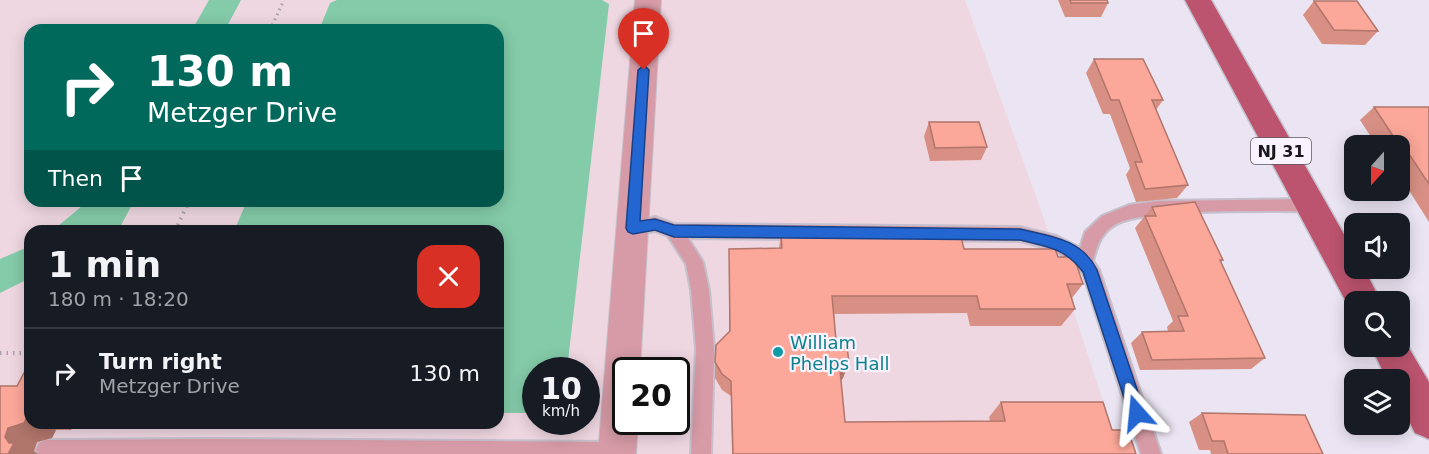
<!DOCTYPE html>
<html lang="en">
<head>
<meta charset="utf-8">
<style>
  :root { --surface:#171b24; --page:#20242c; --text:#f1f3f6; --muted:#9ea1a6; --line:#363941 }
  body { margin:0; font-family:"DejaVu Sans",sans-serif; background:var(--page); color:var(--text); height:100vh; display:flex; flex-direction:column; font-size:22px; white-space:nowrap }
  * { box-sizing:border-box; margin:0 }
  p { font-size:20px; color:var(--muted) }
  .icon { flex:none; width:33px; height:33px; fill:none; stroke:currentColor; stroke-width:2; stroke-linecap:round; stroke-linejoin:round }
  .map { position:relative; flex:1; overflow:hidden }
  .panel { position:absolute; left:24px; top:225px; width:480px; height:204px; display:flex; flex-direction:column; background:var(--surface); border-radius:18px; box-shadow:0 3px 15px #0003 }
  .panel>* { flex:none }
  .hud { position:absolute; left:24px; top:24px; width:480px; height:183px; border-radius:18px; box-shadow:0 3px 15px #0003; background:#00695c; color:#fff; overflow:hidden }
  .needle { width:39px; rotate:201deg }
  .fabs { position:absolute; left:1344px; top:135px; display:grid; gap:12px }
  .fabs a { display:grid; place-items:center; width:66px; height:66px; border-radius:12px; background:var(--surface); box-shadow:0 3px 15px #0003; font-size:30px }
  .speed { position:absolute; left:522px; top:357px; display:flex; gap:12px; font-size:30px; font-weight:700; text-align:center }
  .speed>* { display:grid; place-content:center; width:78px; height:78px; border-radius:50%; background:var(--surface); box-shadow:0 3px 15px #0003; line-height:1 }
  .speed small { font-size:15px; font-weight:400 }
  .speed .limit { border:3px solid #111; border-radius:9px; background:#fff; color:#111 }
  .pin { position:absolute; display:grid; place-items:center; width:51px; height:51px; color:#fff; margin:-62px -26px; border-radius:50% 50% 50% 0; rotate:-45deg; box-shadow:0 0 6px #0007 }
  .pin .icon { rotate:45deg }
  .me { position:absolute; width:66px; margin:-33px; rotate:342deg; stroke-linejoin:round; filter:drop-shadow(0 0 4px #0008) }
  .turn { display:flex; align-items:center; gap:21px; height:126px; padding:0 24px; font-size:27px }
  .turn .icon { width:78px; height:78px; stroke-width:2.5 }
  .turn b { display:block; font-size:42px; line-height:51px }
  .then { display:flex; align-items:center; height:57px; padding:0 24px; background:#0003; gap:12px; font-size:22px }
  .round { display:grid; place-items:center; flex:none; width:63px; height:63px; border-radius:18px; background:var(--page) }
  .headline { display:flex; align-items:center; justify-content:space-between; height:102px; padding:0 24px }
  h1 { font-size:36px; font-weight:700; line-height:45px }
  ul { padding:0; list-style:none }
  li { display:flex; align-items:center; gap:18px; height:90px; padding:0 24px; border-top:2px solid var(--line) }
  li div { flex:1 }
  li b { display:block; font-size:22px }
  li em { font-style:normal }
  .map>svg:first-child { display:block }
</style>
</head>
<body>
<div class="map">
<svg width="1429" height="454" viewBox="0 0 1429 454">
  <rect width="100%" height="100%" fill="#ebe5f3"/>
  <path fill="#efd7e1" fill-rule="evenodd" d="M0,0H965L1043,216L1120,454H0ZM30,30H498V201H30ZM30,231H498V423H30ZM536,370H586V422H536ZM626,370H676V422H626Z"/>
  <path fill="#84cba9" d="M209,0H241L225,30H192Z
    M337,0H602L609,4L567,370H536L535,413H498V231H234L247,201H498V30H319L330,3Z
    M88,201H134L118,231H52Z
    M30,246V278L0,293V259Z"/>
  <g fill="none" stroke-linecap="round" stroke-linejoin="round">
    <g stroke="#c5c0cc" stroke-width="4">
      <path id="lane" d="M1311,199L1317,200L1319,205L1317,210L1311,211C1272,212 1140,207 1113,226C1100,235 1097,246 1093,261L1099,270L1161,454H1141L1083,273C1065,252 1046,247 1020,241L688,238L703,262L709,290L714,349L711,454H691L696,349L691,290L686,264L668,236L655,231L633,235L627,233L625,228L627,223L655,217L674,224L1020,227L1056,236L1080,248L1085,232L1102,216L1129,205L1157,201Z
        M212,439L617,442L624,445L627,452L626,454H38L36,450L39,443L46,440Z"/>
    </g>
    <g stroke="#c5c0cc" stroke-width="2">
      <path id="street" d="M635,0H661L640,370H626V422H638L636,454H598Z"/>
    </g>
    <g stroke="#c5c0cc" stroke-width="3">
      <path id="primary" d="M1185,0H1211L1354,252V268H1364L1381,302H1354V314L1352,313Z
        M1400,333L1429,382V439L1415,433L1400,403V380H1387L1371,346H1400Z"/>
    </g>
    <path stroke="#a7a2ad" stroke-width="3" stroke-dasharray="1.5 4" stroke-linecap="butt" d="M270,30L284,0
      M187,204L189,201"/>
    <path stroke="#a7a2ad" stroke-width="4" stroke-dasharray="1.5 5" stroke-linecap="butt" d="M175,231L188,203
      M0,353H30"/>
    <use href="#lane" fill="#d69ba6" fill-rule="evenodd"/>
    <use href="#street" fill="#d69ba6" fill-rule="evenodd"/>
    <use href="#primary" fill="#bd546f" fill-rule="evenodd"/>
  </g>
  <path fill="#d89084" d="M1058,0H1107L1108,3L1101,17H1065Z
    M1314,1L1378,31L1365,45L1322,44L1303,15Z
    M1094,59L1163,100L1156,110L1188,185L1177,198L1136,202L1126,175L1130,168L1110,114H1103L1086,73Z
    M1374,107H1429V222L1400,176V146H1377L1360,120Z
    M929,122L987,147L981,160L930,161L924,136Z
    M1152,207L1223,260L1221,262L1265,358L1251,369L1140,370L1131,343L1142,332L1168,331L1167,327L1173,321L1135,228Z
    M781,234L1058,257L1083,284L1072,298L1075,309L1061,326H970L967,313L834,314L836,340L849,362L843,378L841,381L845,422L990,421L989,417L1001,402L1112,430L1136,454H732L731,396L722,390L715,378V362L729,332V249L779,248Z
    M30,371V423H74L71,430H56L52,438L37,442L34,451L35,453L0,454L17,386Z
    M1202,413L1323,454H1211L1210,450H1199L1189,422Z"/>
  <path fill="#b0756b" d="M849,362L843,378L835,386L840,370Z
    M28,415L30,416V423H43L56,430L52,438L37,442L34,451L38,454H8L9,443L5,437L8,428Z
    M58,423H74L71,430Z"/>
  <path fill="#fba799" stroke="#b0756b" stroke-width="1.5" d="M1070,0H1107L1108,3H1071Z
    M1314,1H1357L1378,31L1334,30Z
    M1094,59H1143L1163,100H1152L1188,185L1145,189L1135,162H1142L1119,100H1111Z
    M1374,107H1429V184L1399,139H1395Z
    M929,122H979L987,147L935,148Z
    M1195,202L1223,260H1220L1265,358L1152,360L1142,332L1184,331L1178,316H1188L1145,216H1156L1152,207Z
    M960,233L964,249H1055L1058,257H1074L1083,284H1067L1075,309H980L977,296H832L836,340L847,347L849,362L840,370L845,422L1005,421L1001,402H1103L1112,430H1128L1136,454H733L731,381L722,374L715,362L716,345L730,331L729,249L782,248L781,234Z
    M25,371H30V415H28L24,423L8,428L5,437L9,443H14L8,454H0V386H17Z
    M1202,413L1305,415L1323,454H1228L1224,441H1212Z"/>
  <path fill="#2365d1" stroke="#174288" stroke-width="1.5" d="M644,65L649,70L640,221L655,219L674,225L1020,229C1050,236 1082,239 1097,270L1145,413L1143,418L1137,421L1132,418L1129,413L1083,272C1065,248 1048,247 1020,240L674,237L655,230L633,234L628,232L626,228L638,70Z"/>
  <circle fill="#0f9aa8" stroke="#f8f3fe" stroke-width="2" cx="778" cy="352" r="6"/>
  <g text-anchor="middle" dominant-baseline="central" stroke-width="4.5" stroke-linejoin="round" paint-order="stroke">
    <rect fill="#f8f3fe" stroke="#5b585f" stroke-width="1.5" x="1251" y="138" width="60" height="26" rx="4.5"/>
    <g font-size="16" font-weight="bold" fill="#18161b">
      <text x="1281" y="151">NJ 31</text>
    </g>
    <g font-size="18" fill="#0d838f" stroke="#f8f3fe" text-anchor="start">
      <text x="790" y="342">William<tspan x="790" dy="21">Phelps Hall</tspan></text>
    </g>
  </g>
</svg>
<div class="fabs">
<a><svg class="needle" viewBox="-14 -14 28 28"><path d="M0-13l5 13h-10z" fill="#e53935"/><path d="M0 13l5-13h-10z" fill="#9ea1a6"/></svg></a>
<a><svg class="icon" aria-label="sound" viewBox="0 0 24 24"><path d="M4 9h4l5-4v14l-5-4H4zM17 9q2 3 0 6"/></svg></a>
<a><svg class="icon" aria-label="search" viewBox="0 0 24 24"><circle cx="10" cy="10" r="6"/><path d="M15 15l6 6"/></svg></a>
<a><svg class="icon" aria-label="layers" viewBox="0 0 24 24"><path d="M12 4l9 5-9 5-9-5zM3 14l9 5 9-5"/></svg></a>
</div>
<div class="speed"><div>10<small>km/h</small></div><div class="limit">20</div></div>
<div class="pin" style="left:644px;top:70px;background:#d93025"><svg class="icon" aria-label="arrive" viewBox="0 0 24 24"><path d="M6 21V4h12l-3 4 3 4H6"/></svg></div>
<svg class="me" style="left:1137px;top:413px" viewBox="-20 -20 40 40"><path d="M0-17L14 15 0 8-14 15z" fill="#2365d1" stroke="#fff" stroke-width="4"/></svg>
<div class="hud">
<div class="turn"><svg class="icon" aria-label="right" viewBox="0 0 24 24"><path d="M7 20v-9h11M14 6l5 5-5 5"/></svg><div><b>130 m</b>Metzger Drive</div></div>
<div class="then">Then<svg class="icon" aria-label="arrive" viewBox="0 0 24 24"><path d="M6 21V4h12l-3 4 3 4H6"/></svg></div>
</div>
<section class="panel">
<div class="headline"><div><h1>1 min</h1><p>180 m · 18:20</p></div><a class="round" style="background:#d93025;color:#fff"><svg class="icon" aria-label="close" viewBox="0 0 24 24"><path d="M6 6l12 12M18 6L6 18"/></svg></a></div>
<ul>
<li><svg class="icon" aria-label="right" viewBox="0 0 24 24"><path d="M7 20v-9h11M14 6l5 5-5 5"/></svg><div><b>Turn right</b><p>Metzger Drive</p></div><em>130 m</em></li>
</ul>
</section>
</div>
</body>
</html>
